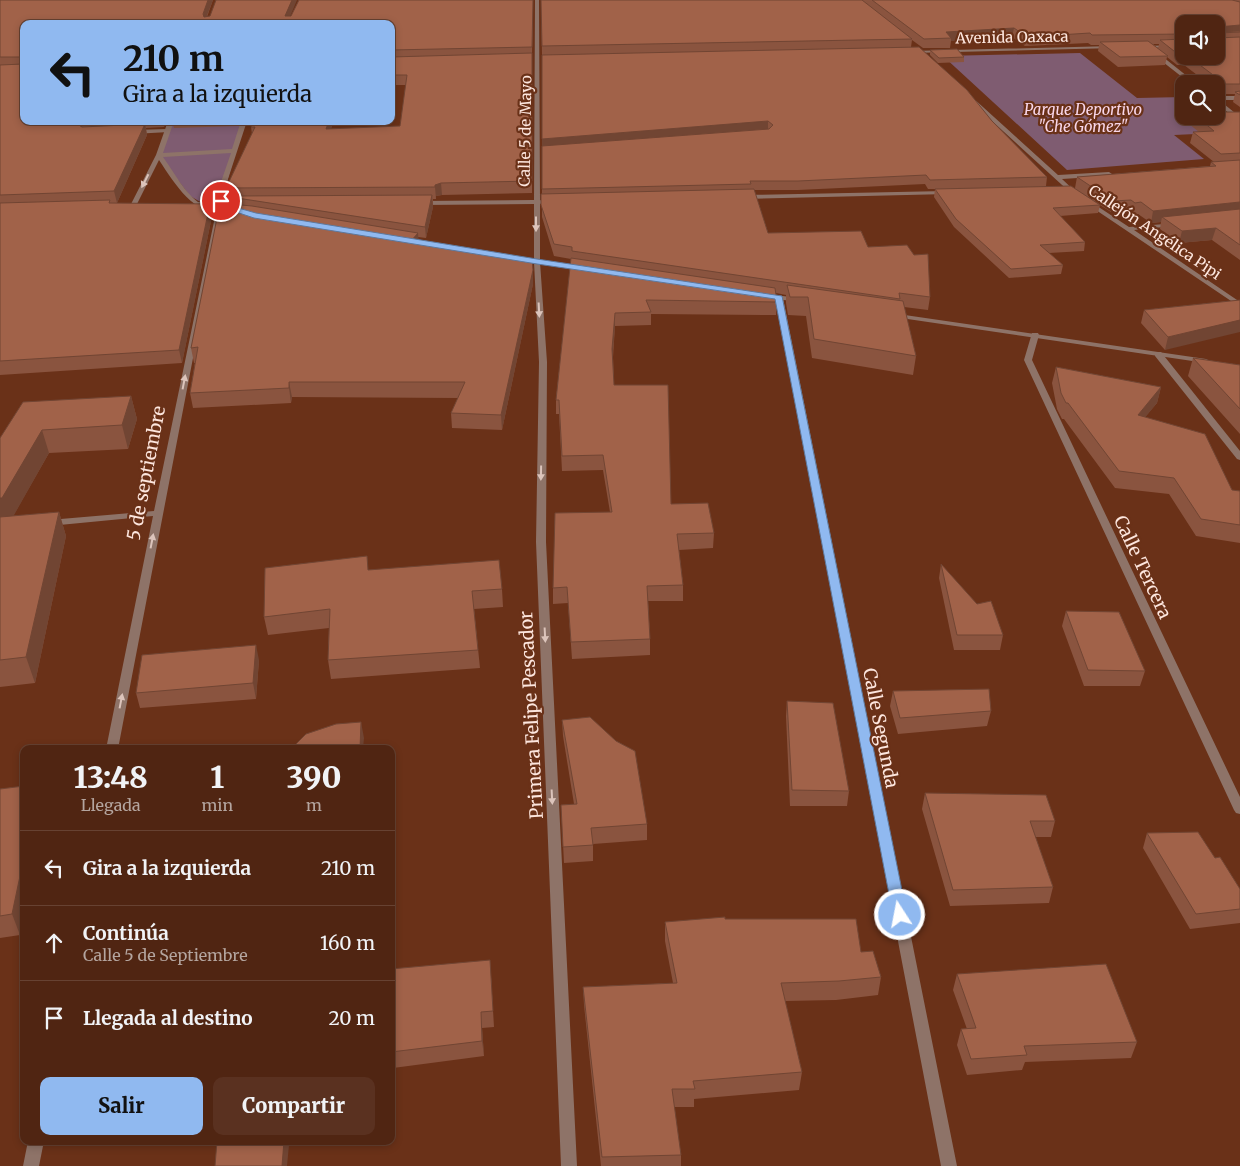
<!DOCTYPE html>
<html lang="es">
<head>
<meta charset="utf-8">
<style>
  :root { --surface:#502512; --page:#5a3120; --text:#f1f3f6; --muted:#b4a59f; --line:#674232; --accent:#90b9f0 }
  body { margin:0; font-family:Merriweather,serif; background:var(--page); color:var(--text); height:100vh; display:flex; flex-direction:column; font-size:19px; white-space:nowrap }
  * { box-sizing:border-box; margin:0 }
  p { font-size:16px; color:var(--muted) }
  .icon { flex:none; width:28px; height:28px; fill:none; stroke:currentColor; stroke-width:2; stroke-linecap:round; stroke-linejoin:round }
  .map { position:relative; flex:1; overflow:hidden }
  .side { position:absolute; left:20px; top:745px; width:375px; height:400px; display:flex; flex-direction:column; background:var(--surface); border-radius:10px; box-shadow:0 2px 8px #0003,0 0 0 1px var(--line) }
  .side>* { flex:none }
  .banner { position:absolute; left:20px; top:20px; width:375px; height:105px; border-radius:10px; box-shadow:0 2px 8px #0003,0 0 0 1px var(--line); background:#90b9f0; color:#111; overflow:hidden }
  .tools { position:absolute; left:1175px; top:15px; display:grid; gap:10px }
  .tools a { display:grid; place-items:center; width:50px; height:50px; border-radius:10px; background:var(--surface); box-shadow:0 2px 8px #0003,0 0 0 1px var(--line); font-size:25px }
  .pin { position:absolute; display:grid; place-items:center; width:42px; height:42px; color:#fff; margin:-21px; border:2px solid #fff; border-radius:50%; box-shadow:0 1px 5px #0007 }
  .me { position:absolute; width:55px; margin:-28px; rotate:349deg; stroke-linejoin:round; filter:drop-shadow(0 0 4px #0008) }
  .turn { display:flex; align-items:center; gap:18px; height:105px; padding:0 20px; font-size:22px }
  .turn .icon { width:65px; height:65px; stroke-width:2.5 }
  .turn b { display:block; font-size:35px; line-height:42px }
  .eta { display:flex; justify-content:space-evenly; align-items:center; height:85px; text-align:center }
  .eta b { font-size:30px; font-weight:800; line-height:35px }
  .cta { display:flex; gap:10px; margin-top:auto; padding:10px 20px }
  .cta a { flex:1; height:58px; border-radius:10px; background:var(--accent); color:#111; font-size:20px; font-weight:800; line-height:58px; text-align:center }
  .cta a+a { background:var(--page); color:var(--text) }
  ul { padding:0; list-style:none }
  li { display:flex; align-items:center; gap:15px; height:75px; padding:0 20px; border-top:1px solid var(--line) }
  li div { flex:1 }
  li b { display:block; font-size:19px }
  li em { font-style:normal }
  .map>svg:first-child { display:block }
</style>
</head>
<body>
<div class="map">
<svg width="1240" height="1166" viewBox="0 0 1240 1166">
  <rect width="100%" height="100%" fill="#6a3118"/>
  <path fill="#7f5c71" d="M1080,53L1137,98L1184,97V116H1216V109L1240,129V132L1174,135L1204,159L1067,170L943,56Z
    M171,121H245L218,212L190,196L159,155Z"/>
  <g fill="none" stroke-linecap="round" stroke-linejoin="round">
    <path fill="#8e7368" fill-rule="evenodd" d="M535,0H539L540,200L544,202L540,204V262L547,362L546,542L577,1166H561L536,542L539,362L534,262V204L421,205L418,203L421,201L534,200Z
      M1184,45V47L1142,48L1140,47L1142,46Z
      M1113,46L1115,48L912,53L910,52L912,51Z
      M1156,53H1158L1197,84H1191L1154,55Z
      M1216,96H1240V100H1219L1240,117V122L1216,103Z
      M969,98H973L1058,175L1109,172L1112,174L1109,176L1062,179L1078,194L1073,195L969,100Z
      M167,129L169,130V132L133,134L130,132L133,130Z
      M946,191L949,193L948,194L743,199L740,197L743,195Z
      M198,202L231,203L234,205L231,207H223L221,212L118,749H106L153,516L49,526L44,523L49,520L154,511L217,207L196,205V203Z
      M1087,202H1091L1129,227L1176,223L1177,224L1174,226L1134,230L1240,302V307L1087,204Z
      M776,296L783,298L957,1166H941L775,298Z
      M1032,333H1038L1039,335L1032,360L1240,797V814L1236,813L1234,810L1024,360Z
      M1155,352H1161L1240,451V460L1237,459L1155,356Z
      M28,1141H44L39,1166H23Z"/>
    <path fill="#8e7368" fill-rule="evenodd" d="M168,121H174L163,153L232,149L241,121H247L228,179L224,204L234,207V209L218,205L222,179L231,153L163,157C174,172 185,194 201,204C211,209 222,210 232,212V214C195,218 177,187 159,160L135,208L132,210L129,208L156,155Z
      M407,238L457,247L460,249L457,251L405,241L404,240Z
      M520,257L583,266L587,268L583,270L518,260V258Z
      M760,293L798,298L802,300L798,302L763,297H760Z
      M891,313L1206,359L1210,361L1206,363L894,317H891Z"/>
  </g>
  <path fill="#8a543f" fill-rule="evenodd" d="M0,0H213L207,17L291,16L299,0H533L532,56V193L442,195L436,196V199H433V207L426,238L418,237L419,243L533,284L502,430L452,428L451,413L458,398L292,397L291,403L193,408L190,393L195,363H194L191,348L238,204L237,200H228L226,188L252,134L251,127L252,125H248L247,121H333L331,129L400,126L406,85H391V24L24,121H167L164,127L146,128L147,135L117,203L212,216L182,363L0,375Z
    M541,0H1240V107L1233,102L1235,94H1222L1216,89V84H1209L1184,65H1177L1167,57L1165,65L1118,67L1098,51L1099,45H1091L1088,43L1025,46L1012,37L951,41L950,48H923L912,40L911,47L992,121L1047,177L1046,186L1075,188L1077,177L1210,166L1211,162H1214L1190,143L1193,132H1199L1189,124L1191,116H1216L1240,112V260L1212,240L1179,243L1160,229L1161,222L1151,223L1138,214H1132L1128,211L1111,212L1100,205L1098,213L1060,216L1085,242L1084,251L1049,253L1063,265L1061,274L1009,278L954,227L934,197L935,189H928L925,184L798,190H754L768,233L868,247L930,297L928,310L904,307L916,356L913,375L812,358L806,316L788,315L786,303V295L776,293L777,302L776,315L651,314V325L615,326L613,357L614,385L671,504L714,533L713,548L679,550L683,585V601H648L650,639V655L572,659L568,603L553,604V588L610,512L603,470L562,471L559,414H556V400L571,259L554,256L542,217V55ZM1184,24L1216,56H1184ZM1153,44H1159L1158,49Z
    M930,50L964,57V62L938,63L930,55Z
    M172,121H239L237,126L174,128Z
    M1240,300L1165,350L1141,323L1144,310Z
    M1193,358L1240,365V434L1188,376Z
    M1056,367L1161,387L1157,403L1145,417L1232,490L1240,491V543L1196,536L1169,494L1115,488L1064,419H1062L1057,409L1052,383Z
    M131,396L137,419L128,449L49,453L13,516L59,512L66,536L35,683L0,687V438Z
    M941,564L1003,635L1000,650H954L939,578Z
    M369,570L502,589L503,607L474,609L480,668L331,679L328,660L329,628L268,635L264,617Z
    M1066,611L1145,671L1140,686H1084L1062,626Z
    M259,660L256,699L140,708L136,693Z
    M893,691L991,711L987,726L898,734L890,706Z
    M787,701L849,791L847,806H790L786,716Z
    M562,720L616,741L647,824V840L593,844V861L564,863L561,805L574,804L563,736Z
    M24,786V918L20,935L0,938V789Z
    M925,793L1055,821L1051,837H1035L1053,887L1049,903L950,906L922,809Z
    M1147,833L1215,858L1240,889V923L1190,929L1143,848Z
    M725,919L861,952L881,977L878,995L836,1000L785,1001L802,1072L799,1090L694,1099V1107H674L681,1155V1166H601L584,1005L583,987L673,983L665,941V922Z
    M391,969L491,976L494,1027L482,1028L484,1056L393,1068V1130H391Z
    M957,974L1137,1042L1131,1058L1025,1062L1022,1070L967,1075L957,1045L961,1029H967L953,990Z"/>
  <path fill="#714533" d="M208,0H213L204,23L203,14Z
    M292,0H297L287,24L285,16Z
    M1240,25V32L1219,33L1216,44V36L1218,27Z
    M1014,28L1012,37L951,41V38L946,32Z
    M79,121H81L83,130L77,124Z
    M163,121H167L164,127Z
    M329,121H333L328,140L326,129Z
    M768,121V130L542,148V139Z
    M145,124L147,135L117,203L114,191Z
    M441,183L442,195L436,196V199L435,187V185Z
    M432,195L433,207L426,238L425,227Z
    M1240,202V214L1162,217L1161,222L1151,223L1153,211Z
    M210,204L212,216L182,363L179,350Z
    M1216,228L1212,240L1179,243L1182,231Z
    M418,233L419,246L410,242Z
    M533,270V284L502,430L501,415Z
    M615,313V326L612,363V349Z
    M1240,320V332L1165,350L1168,337Z
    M289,382L292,397L291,403L289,388Z
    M1161,387L1157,403L1134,431L1138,415Z
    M131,396L137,419L128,449L122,425Z
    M42,430L49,453L0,540V498Z
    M59,512L66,536L35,683L26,657Z
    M256,645L259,660L256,699L253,683Z
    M361,722L364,738L363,749H360Z
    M24,857V918L20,935L12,914Z
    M481,1012L482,1028L484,1056L482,1041Z
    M391,1055L393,1068V1130L391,1120Z
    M284,1141H288L289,1145L287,1166H282Z"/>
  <path fill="#a16249" stroke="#714533" d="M0,0H208L203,14L204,17L210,16L216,0H292L285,16H291L299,0H533L532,47L391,50V24H24V121H79L77,124L82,127L145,124L114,191L0,195V65L23,64V59L22,57H0Z
    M541,0H862L912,39L542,46Z
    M872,0H1232L1240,2V25L1218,27L1217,32L1240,31V32L1219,33L1217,38L1240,37V84H1225L1188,56H1216V24H1184V34L1092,35L1090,33L1027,37L1014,28L946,32L951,38L924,39Z
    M1184,39V55H1179L1160,40Z
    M1148,41L1168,56L1120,57L1100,42Z
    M919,47L967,90L992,121L1047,177L930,180L926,175L798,181H750L751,184L542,189V146L769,129L773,125L768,121L542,139V55Z
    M957,49L964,57L939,58L930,50Z
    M532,53V181L441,183L435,185V187L226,188L255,127H251L254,121H329L326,129L400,126L407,75H391V57Z
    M1240,91V95L1235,92Z
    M1216,112H1240V153L1221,154L1193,132L1214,131L1196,116H1216Z
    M1240,160V202L1153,211L1141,202L1135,203L1131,200L1113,201L1077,177L1216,166L1211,162Z
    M1071,186L1100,205L1053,208L1085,242L1040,245L1063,265L1011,269L956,219L935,189Z
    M754,189L768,233L861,231L868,247L907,245L914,255L928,254L930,297L899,293L900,299L572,251V247L554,244L541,205V194Z
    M432,195L425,227L237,198V196Z
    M110,200L109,203L210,204L179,350L0,361V203Z
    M220,203L252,206L418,233L410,242L532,259L533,270L501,415L451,413L465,382H289V388L190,393L198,347L191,348Z
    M1240,209V245L1216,228L1182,231L1162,217Z
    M571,258L775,288L777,302L646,300L651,312L615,313L612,349L614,385H668L671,504L708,503L714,533L677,534L683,585L647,586L650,639L571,642L567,587L553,588L555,513L612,512L603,455L562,456L559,400H556Z
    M787,285L903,301L916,356L814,339L808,297H790Z
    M1240,300V320L1168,337L1144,310Z
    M1193,358L1240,365V409Z
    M1056,367L1161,387L1138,415L1205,434L1232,490L1240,491V525L1201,519L1174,478L1119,471L1068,403H1066L1061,393Z
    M131,396L122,425L42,430L2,498H0V438L23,402Z
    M59,512L26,657L0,660V517Z
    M367,556L368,570L499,560L502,589L472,591L478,650L328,660L330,609L264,617L265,568Z
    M941,564L977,604L991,601L1003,635H957Z
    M1066,611L1119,612L1145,671L1088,670Z
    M256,645L253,683L136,693L142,655Z
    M989,689L991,711L900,718L893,691Z
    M787,701L833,703L849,791L792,790Z
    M590,717L616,741L635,751L647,824L591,828L593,845L563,847L561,805L577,804L562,720Z
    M361,722L360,749H291L306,734L336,724Z
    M24,786V857L12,914L0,916V789Z
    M925,793L1046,795L1055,821H1030L1053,887L953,890Z
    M1198,832L1215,858L1220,857L1240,889V909L1196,914L1147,833Z
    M725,917V919H856L861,952L873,951L881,977L839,981L781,983L802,1072L693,1081L695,1089H672L681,1155L602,1157L583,987L677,983L665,922Z
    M490,960L493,1011L481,1012L482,1041L391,1052V969Z
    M1106,964L1137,1042L1024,1046L1027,1055L971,1059L961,1029L976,1028L957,974Z
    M217,1141H284L282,1166H215Z"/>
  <defs><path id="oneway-solid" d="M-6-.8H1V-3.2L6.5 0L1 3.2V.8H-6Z" transform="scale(1.25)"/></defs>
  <g fill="#dcc4bb">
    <use href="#oneway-solid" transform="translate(145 181) rotate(117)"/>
    <use href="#oneway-solid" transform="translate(536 224) rotate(90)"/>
    <use href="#oneway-solid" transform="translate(539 310) rotate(87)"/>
    <use href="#oneway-solid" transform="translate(184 382) rotate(-79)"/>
    <use href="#oneway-solid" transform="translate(541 473) rotate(91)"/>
    <use href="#oneway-solid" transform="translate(152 541) rotate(-79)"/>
    <use href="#oneway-solid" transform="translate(545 635) rotate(87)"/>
    <use href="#oneway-solid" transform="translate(121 701) rotate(-79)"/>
    <use href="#oneway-solid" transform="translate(552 797) rotate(87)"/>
  </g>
  <path fill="#90b9f0" stroke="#5e789c" d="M218,199H224V204L256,213L537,259L782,296L907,915L905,919L900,921L895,919L893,915L775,299L537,264L254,218L218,206Z"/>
  <g text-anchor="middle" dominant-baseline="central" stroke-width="4.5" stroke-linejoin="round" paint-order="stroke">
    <g font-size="15" fill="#fde6de" stroke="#6a3118">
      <text transform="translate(1012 37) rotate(-1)">Avenida Oaxaca</text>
      <text transform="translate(525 131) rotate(-89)">Calle 5 de Mayo</text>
      <text transform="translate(1155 232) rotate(34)">Callejón Angélica Pipi</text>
    </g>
    <g font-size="15" font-style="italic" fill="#f9d7eb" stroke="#6a3118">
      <text x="1083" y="109">Parque Deportivo<tspan x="1083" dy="17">"Che Gómez"</tspan></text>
    </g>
    <g font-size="18" fill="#fde6de" stroke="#6a3118">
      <text transform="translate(146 473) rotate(-79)">5 de septiembre</text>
      <text transform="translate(1143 567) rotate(65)">Calle Tercera</text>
      <text transform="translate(531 715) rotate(-93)">Primera Felipe Pescador</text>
      <text transform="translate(881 728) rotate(79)">Calle Segunda</text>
    </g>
  </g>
</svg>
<div class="tools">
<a><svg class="icon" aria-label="sound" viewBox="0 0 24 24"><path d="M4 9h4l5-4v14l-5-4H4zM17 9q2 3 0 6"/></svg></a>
<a><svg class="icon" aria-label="search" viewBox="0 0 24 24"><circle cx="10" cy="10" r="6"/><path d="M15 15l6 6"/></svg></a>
</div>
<div class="pin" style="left:221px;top:201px;background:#d93025"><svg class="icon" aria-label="arrive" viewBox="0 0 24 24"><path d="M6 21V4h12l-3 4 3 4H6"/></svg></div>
<svg class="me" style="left:900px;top:915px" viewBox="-20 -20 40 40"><circle r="17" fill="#90b9f0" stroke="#fff" stroke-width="3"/><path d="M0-11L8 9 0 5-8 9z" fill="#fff"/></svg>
<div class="banner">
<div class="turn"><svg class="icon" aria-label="left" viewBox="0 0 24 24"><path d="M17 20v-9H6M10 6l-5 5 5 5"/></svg><div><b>210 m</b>Gira a la izquierda</div></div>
</div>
<section class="side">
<div class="eta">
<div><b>13:48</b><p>Llegada</p></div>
<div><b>1</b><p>min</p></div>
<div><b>390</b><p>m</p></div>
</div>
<ul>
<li><svg class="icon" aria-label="left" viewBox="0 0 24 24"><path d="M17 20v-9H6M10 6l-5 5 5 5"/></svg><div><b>Gira a la izquierda</b></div><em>210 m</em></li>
<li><svg class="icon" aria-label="ahead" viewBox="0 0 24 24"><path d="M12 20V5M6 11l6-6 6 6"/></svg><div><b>Continúa</b><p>Calle 5 de Septiembre</p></div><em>160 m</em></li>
<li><svg class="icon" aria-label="arrive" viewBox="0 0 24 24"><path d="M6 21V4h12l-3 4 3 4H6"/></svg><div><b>Llegada al destino</b></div><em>20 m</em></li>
</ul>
<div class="cta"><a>Salir</a><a>Compartir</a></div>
</section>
</div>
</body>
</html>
